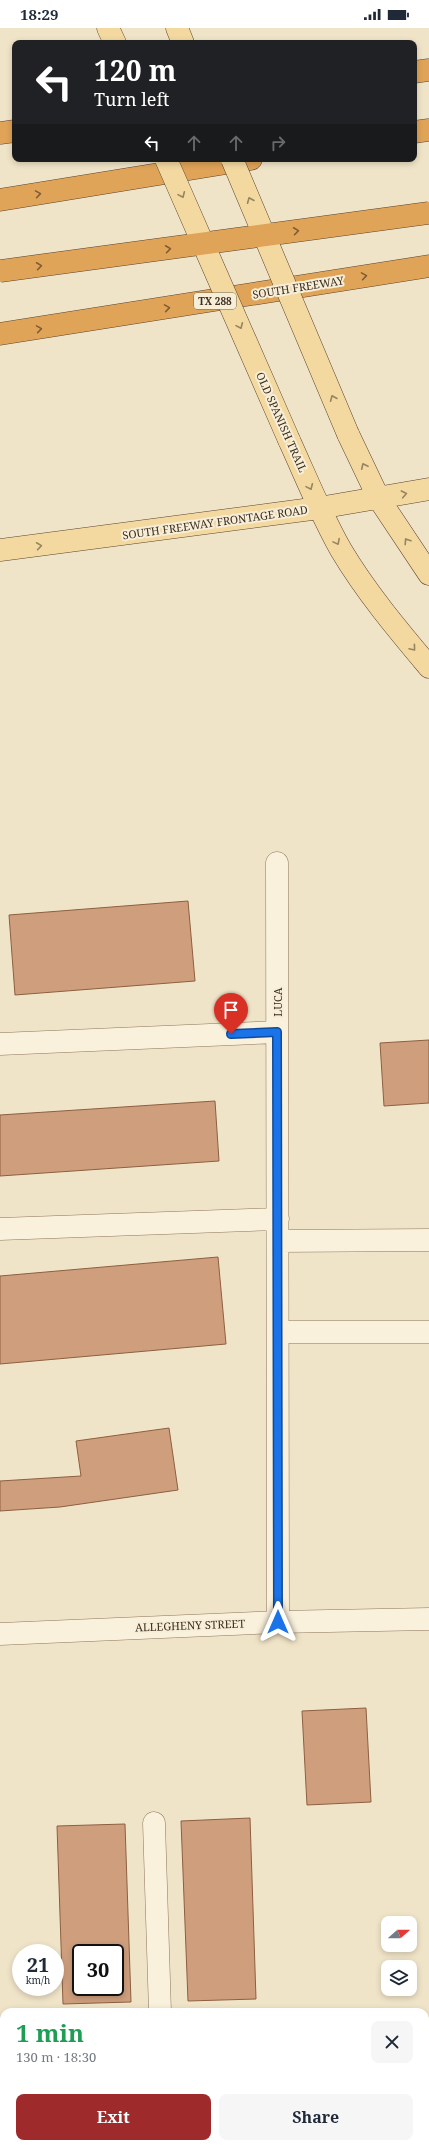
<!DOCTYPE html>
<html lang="en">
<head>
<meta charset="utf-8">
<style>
  :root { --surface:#fff; --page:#f6f6f7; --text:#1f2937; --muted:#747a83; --accent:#9e2a2b }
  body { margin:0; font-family:"Noto Serif",serif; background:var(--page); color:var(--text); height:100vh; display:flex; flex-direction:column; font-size:15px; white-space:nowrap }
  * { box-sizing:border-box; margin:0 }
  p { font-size:13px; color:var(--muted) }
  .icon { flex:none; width:22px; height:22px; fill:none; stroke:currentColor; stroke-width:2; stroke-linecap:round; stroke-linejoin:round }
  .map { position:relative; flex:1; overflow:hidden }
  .details { position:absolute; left:0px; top:1980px; width:429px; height:140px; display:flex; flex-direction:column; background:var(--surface); border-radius:12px 12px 0 0; box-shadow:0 2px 6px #0003 }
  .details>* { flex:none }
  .top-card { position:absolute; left:12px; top:12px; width:405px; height:122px; border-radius:8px; box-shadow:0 2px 6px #0003; background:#202124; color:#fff; overflow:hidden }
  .needle { width:26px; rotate:69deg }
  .buttons { position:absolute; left:381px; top:1888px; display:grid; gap:8px }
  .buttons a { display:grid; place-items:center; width:36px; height:36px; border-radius:8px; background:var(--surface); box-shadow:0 2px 6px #0003; font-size:20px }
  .speed { position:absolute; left:12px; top:1916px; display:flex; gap:8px; font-size:20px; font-weight:700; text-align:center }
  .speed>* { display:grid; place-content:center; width:52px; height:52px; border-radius:50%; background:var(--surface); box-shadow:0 2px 6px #0003; line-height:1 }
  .speed small { font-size:10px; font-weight:400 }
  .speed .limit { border:2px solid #111; border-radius:6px; background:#fff; color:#111 }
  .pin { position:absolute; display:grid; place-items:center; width:34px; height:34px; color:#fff; margin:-41px -17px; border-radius:50% 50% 50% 0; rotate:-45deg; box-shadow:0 0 4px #0007 }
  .pin .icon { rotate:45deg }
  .me { position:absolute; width:44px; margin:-22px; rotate:0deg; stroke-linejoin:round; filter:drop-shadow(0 0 3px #0008) }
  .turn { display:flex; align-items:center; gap:14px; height:84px; padding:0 16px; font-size:18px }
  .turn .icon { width:52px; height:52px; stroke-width:2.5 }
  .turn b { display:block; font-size:28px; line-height:34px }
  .lanes { display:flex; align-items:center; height:38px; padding:0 16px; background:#0003; justify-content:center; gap:20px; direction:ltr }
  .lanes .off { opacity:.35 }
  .round { display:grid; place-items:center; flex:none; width:42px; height:42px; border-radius:8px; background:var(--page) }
  .head { display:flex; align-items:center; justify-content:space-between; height:68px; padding:0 16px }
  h1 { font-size:24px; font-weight:700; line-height:30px; color:#1e9e55 }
  .cta { display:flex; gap:8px; margin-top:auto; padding:8px 16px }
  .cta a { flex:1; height:46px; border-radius:8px; background:var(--accent); color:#fff; font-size:16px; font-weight:700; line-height:46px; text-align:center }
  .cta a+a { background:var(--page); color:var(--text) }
  .status { display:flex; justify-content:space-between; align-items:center; height:28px; padding:0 20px; background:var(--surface); direction:ltr }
  .status svg { height:11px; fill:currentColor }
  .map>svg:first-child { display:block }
</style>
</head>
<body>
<div class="status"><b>18:29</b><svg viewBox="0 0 49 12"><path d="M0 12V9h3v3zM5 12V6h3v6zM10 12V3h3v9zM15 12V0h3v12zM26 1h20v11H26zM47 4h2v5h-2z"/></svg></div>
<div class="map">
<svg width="429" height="2120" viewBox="0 0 429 2120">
  <rect width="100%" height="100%" fill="#f0e4c8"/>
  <path fill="#cf9f7d" stroke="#8d5f41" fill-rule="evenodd" d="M188,873L195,953L15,967L9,887Z
    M429,1012V1075L384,1078L380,1015Z
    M215,1073L219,1133L0,1148V1087Z
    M218,1229L226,1316L0,1336V1248Z
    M169,1400L178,1462L60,1479L0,1483V1453L81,1448L76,1413Z
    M366,1680L371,1774L307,1777L302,1683Z
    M250,1790L256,1971L188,1973L181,1793Z
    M125,1796L131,1974L63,1976L57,1798ZM81,1925H115V1959H81Z"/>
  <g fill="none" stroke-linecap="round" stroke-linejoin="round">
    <g stroke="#8d765c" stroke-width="23">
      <path id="minor" d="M277,835L278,1594
        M0,1016L277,1004
        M0,1201L278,1191
        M278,1213L429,1212
        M278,1304H429
        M0,1606L278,1594L429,1591
        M154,1795L160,1984
        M425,2038H429
        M0,2056H4
        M252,2116V2120"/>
    </g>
    <g stroke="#5b4430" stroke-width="23">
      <path id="major" d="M108,0L115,15
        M177,0L183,15
        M348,406L379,471L429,546
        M289,412C306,449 321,487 341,522C366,564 398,602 429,639
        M0,522L319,480L429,461"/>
    </g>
    <g stroke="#5b4430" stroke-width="23">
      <path id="highway" d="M414,44L429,42
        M414,104L429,102
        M0,105L15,103
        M0,172L251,131
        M0,306L429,238"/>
    </g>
    <use href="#minor" stroke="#faf1dc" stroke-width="22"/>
    <use href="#major" stroke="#f3d9a0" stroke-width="22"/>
    <use href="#highway" stroke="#e0a458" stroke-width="22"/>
    <g stroke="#5b4430" stroke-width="23" stroke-linecap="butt">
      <path id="major-bridge" d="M166,131L289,412
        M232,131L348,406"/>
    </g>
    <g stroke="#5b4430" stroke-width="23" stroke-linecap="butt">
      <path id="highway-bridge" d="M0,243L429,185"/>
    </g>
    <use href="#major-bridge" stroke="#f3d9a0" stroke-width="22"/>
    <use href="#highway-bridge" stroke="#e0a458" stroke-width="22"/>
  </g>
  <defs><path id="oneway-chevron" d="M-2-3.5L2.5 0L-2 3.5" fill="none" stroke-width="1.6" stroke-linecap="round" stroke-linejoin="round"/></defs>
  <g stroke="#7e5d36">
    <use href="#oneway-chevron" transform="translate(38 166) rotate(-9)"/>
    <use href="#oneway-chevron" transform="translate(296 203) rotate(-8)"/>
    <use href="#oneway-chevron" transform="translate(168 221) rotate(-8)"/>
    <use href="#oneway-chevron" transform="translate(39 238) rotate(-8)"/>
    <use href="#oneway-chevron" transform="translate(364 248) rotate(-9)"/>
    <use href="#oneway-chevron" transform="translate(167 280) rotate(-9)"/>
    <use href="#oneway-chevron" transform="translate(39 301) rotate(-9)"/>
  </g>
  <g stroke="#988460">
    <use href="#oneway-chevron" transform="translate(182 167) rotate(66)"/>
    <use href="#oneway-chevron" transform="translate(250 172) rotate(-113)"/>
    <use href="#oneway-chevron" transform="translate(240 298) rotate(66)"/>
    <use href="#oneway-chevron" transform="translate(333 370) rotate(-113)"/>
    <use href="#oneway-chevron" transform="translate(364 438) rotate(-115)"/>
    <use href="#oneway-chevron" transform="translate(310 459) rotate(66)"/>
    <use href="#oneway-chevron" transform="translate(404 466) rotate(-11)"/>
    <use href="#oneway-chevron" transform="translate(407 513) rotate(-123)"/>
    <use href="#oneway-chevron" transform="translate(337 514) rotate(62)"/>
    <use href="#oneway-chevron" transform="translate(39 518) rotate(-8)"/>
    <use href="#oneway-chevron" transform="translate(413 620) rotate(50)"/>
  </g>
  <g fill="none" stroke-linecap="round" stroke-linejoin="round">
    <g stroke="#114b97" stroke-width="10">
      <path id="route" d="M231,1006L277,1004L278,1594"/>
    </g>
    <use href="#route" stroke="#1a73e8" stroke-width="7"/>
  </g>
  <g text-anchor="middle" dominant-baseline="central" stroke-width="4" stroke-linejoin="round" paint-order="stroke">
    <rect fill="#f7eed8" stroke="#756857" stroke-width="1" x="194" y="265" width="42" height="16" rx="3"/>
    <g font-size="10" font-weight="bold" fill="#3d2e20">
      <text x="215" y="273">TX 288</text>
    </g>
    <g font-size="11" fill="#3d2e20" stroke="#f7eed8">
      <text transform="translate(298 259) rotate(-9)">SOUTH FREEWAY</text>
      <text transform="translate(282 394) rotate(66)">OLD SPANISH TRAIL</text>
      <text transform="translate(215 494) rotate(-8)">SOUTH FREEWAY FRONTAGE ROAD</text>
      <text transform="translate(277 974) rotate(-90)">LUCA</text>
      <text transform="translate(190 1597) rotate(-2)">ALLEGHENY STREET</text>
    </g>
  </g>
</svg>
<div class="buttons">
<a><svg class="needle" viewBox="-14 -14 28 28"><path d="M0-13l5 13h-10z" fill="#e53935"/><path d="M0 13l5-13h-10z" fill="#747a83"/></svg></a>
<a><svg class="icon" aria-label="layers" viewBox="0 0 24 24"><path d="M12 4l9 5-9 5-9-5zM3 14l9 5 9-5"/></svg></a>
</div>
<div class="speed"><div>21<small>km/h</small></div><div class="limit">30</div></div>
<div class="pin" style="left:231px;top:1006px;background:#d93025"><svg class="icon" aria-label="arrive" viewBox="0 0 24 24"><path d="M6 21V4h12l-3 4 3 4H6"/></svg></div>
<svg class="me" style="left:278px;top:1594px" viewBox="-20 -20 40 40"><path d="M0-17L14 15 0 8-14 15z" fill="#1a73e8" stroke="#fff" stroke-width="4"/></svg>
<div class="top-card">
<div class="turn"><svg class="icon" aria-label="left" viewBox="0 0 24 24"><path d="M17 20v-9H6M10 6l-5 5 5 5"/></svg><div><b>120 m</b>Turn left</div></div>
<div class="lanes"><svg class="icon" aria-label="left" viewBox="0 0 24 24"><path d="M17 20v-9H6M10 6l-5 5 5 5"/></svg><svg class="icon off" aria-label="ahead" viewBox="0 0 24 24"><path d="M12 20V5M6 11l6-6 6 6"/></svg><svg class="icon off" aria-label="ahead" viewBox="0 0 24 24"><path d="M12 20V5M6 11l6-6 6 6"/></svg><svg class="icon off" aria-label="right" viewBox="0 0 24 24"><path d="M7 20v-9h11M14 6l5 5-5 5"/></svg></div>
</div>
<section class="details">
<div class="head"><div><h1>1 min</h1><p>130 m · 18:30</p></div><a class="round"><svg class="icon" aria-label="close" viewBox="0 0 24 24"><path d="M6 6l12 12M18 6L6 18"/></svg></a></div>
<div class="cta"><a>Exit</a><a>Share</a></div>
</section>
</div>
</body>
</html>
